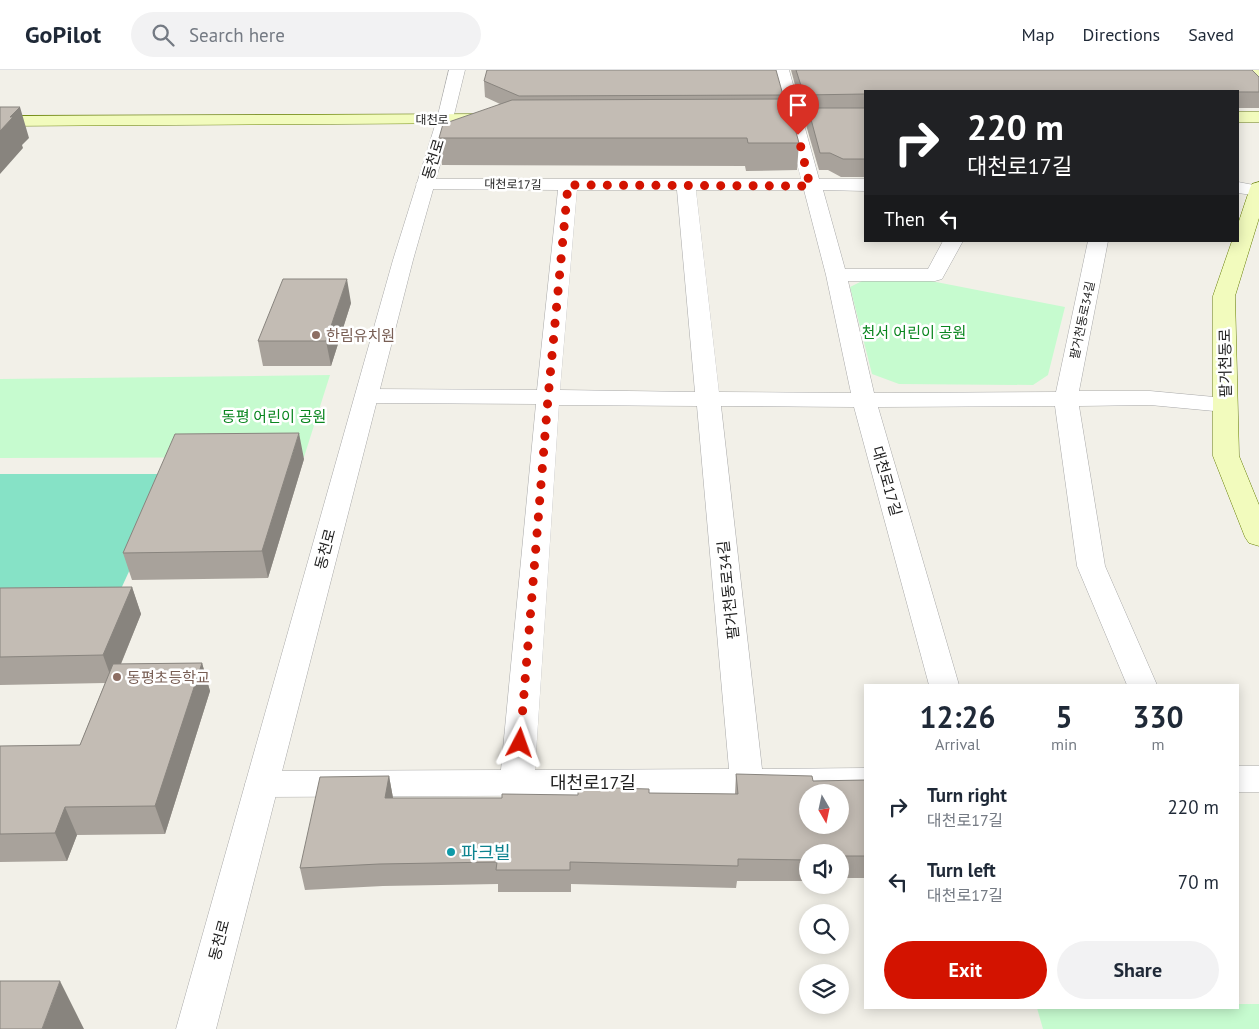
<!DOCTYPE html>
<html lang="en">
<head>
<meta charset="utf-8">
<style>
  :root { --surface:#fff; --page:#f2f2f3; --text:#1f2937; --muted:#747a83; --line:#e0e1e3; --accent:#d31300 }
  body { margin:0; font-family:"PT Sans","Noto Sans KR",sans-serif; background:var(--page); color:var(--text); height:100vh; display:flex; flex-direction:column; font-size:19px; white-space:nowrap }
  * { box-sizing:border-box; margin:0 }
  p { font-size:16px; color:var(--muted) }
  .icon { flex:none; width:28px; height:28px; fill:none; stroke:currentColor; stroke-width:2; stroke-linecap:round; stroke-linejoin:round }
  .map { position:relative; flex:1; overflow:hidden }
  .side { position:absolute; left:864px; top:614px; width:375px; height:325px; display:flex; flex-direction:column; background:var(--surface); border-radius:0px; box-shadow:0 2px 12px #0003 }
  .side>* { flex:none }
  .banner { position:absolute; left:864px; top:20px; width:375px; height:152px; border-radius:0px; box-shadow:0 2px 12px #0003; background:#202124; color:#fff; overflow:hidden }
  .needle { width:32px; rotate:171deg }
  .tools { position:absolute; left:799px; top:714px; display:grid; gap:10px }
  .tools a { display:grid; place-items:center; width:50px; height:50px; border-radius:50%; background:var(--surface); box-shadow:0 2px 12px #0003; font-size:25px }
  .pin { position:absolute; display:grid; place-items:center; width:42px; height:42px; color:#fff; margin:-51px -21px; border-radius:50% 50% 50% 0; rotate:-45deg; box-shadow:0 0 5px #0007 }
  .pin .icon { rotate:45deg }
  .me { position:absolute; width:55px; margin:-28px; rotate:4deg; stroke-linejoin:round; filter:drop-shadow(0 0 4px #0008) }
  .turn { display:flex; align-items:center; gap:18px; height:105px; padding:0 20px; font-size:22px }
  .turn .icon { width:65px; height:65px; stroke-width:2.5 }
  .turn b { display:block; font-size:35px; line-height:42px }
  .then { display:flex; align-items:center; height:48px; padding:0 20px; background:#0003; gap:10px; font-size:19px }
  .eta { display:flex; justify-content:space-evenly; align-items:center; height:85px; text-align:center }
  .eta b { font-size:30px; font-weight:700; line-height:35px }
  .action { display:flex; gap:10px; margin-top:auto; padding:10px 20px }
  .action a { flex:1; height:58px; border-radius:30px; background:var(--accent); color:#fff; font-size:20px; font-weight:700; line-height:58px; text-align:center }
  .action a+a { background:var(--page); color:var(--text) }
  ul { padding:0; list-style:none }
  li { display:flex; align-items:center; gap:15px; height:75px; padding:0 20px }
  li div { flex:1 }
  li b { display:block; font-size:19px }
  li em { font-style:normal }
  header { display:flex; align-items:center; gap:30px; box-sizing:border-box; height:70px; padding:0 25px; background:var(--surface); border-bottom:1px solid var(--line) }
  header strong { font-size:24px }
  nav { display:flex; gap:28px; margin-inline-start:auto; font-size:18px }
  .search { width:350px; height:45px; background:var(--page); display:flex; align-items:center; gap:12px; box-sizing:border-box; padding:0 18px; border-radius:28px; color:var(--muted); font-size:19px }
  .map>svg:first-child { display:block }
</style>
</head>
<body>
<header>
<strong>GoPilot</strong>
<div class="search"><svg class="icon" aria-label="search" viewBox="0 0 24 24"><circle cx="10" cy="10" r="6"/><path d="M15 15l6 6"/></svg>Search here</div>
<nav><a>Map</a><a>Directions</a><a>Saved</a></nav>
</header>
<div class="map">
<svg width="1259" height="959" viewBox="0 0 1259 959">
  <rect width="100%" height="100%" fill="#f2f0e8"/>
  <path fill="#c6fbcf" d="M864,210L931,211L1065,237L1048,305L1033,315L899,314L872,304L850,217Z
    M330,305L304,387L0,388V309Z
    M1238,934H1259V959H1043L1037,938H1238Z"/>
  <path fill="#86e2c6" d="M0,404H174L120,521H0Z"/>
  <g fill="none" stroke-linecap="round" stroke-linejoin="round">
    <g stroke="#a9a9a9" stroke-width="1">
      <path id="minor" d="M773,0H789L819,109H865V121L823,120L845,199H928L943,171H963L942,209L935,211H848L874,323L1056,322L1088,171H1108L1079,321H1150L1225,328L1233,330L1237,335L1233,340L1225,342L1150,335L1079,336L1105,496L1157,615H1127L1077,496L1055,336L878,337L959,615H929L854,337L721,336L762,699L865,698V724L808,722V724L262,727L250,723L245,714L250,705L262,701L501,700L536,334L367,333L359,331L355,326L359,321L367,319L537,320L558,120L425,119L419,118L416,114L419,110L425,109H801ZM577,120H677L695,322L560,320ZM696,120H804L826,205L851,323L719,322ZM559,335L697,336L729,699L535,700Z
        M1238,112L1259,116V126L1238,123Z
        M1238,696H1259V722H1238Z"/>
    </g>
    <g stroke="#a9a9a9" stroke-width="1">
      <path id="tertiary" d="M449,0H465L453,49L413,190L216,959H176L393,190L437,49Z"/>
    </g>
    <g stroke="#667f03" stroke-width="1">
      <path id="secondary" d="M1248,0H1259V9L1253,7Z
        M1238,42H1259V52H1238Z
        M756,43H865V53L750,52L748,48L750,44Z
        M493,44L499,45L501,49L499,53L0,56V46Z
        M1259,112V148L1235,226L1239,386L1259,435V476L1249,473L1245,467L1213,386V226L1232,171H1238V154L1250,118L1252,114Z"/>
    </g>
    <use href="#minor" fill="#fff" fill-rule="evenodd"/>
    <use href="#tertiary" fill="#fff" fill-rule="evenodd"/>
    <use href="#secondary" fill="#f2fbbd" fill-rule="evenodd"/>
  </g>
  <path fill="#a8a29b" d="M791,0H1252L1259,7V38H1238V21H865V107H841L828,100H819L806,55L807,41H802Z
    M484,11L783,25V29L799,73L797,100L746,101L745,96L442,95L439,68L500,34L485,27Z
    M351,233L331,296H263L258,271Z
    M304,389L268,508L132,510L123,483Z
    M132,517L141,544L121,594L202,593L210,621L165,764L77,765L67,791L0,792V676L80,675L105,613L0,615V518Z
    M736,704L813,711L865,710V808H840V782H808V811H737L736,818L571,814V822H498V814L383,816L305,820L300,798L389,706L393,728H502L649,723L735,724Z"/>
  <path fill="#88847e" d="M20,37L29,68L22,75L23,78L0,104V61L10,47Z
    M347,209L351,233L331,296L326,271Z
    M299,363L304,389L268,508L262,481Z
    M132,517L141,544L113,613L103,585Z
    M202,593L210,621L165,764L155,736Z
    M389,706L393,728H385Z
    M65,737L77,765L67,791L55,763Z
    M60,911L84,959H42Z"/>
  <path fill="#c3bcb4" stroke="#88847e" fill-rule="evenodd" d="M487,0H776L783,25L519,26L484,11Z
    M796,0H1252L1259,7V22L865,21V24L804,25Z
    M787,29L799,73H748L747,68H439L443,54L512,30Z
    M0,37H20L10,47H13L0,61Z
    M808,38H865V89H843L830,83H820Z
    M283,209H347L326,271H258Z
    M299,363L262,481L123,483L175,364Z
    M132,517L103,585L0,587V518Z
    M202,593L155,736L65,737L55,763L0,764V676L80,675L113,594Z
    M736,704L812,706L813,711L865,710V786H840V782H808V790L738,789V796L570,792V800H496L497,792L379,794L300,798L320,707L389,706L385,728H502V724L578,725V717L649,719V723L738,724ZM808,722H840V755H808Z
    M0,911H60L42,959H0Z"/>
  <g fill="none" stroke-linecap="round" stroke-linejoin="round">
    <path stroke="#d31300" stroke-width="9" stroke-dasharray="0 16.2" d="M520,673L548,328L568,115L810,116L798,65"/>
  </g>
  <g fill="#8d6e63" stroke="#fff" stroke-width="2">
    <circle cx="316" cy="265" r="5"/>
    <circle cx="117" cy="607" r="5"/>
  </g>
  <circle fill="#0f9aa8" stroke="#fff" stroke-width="2" cx="451" cy="782" r="5"/>
  <g text-anchor="middle" dominant-baseline="central" stroke-width="5" stroke-linejoin="round" paint-order="stroke">
    <g font-size="12" fill="#222" stroke="#fff">
      <text x="432" y="49">대천로</text>
      <text transform="translate(513 114) rotate(1)">대천로17길</text>
      <text transform="translate(1082 250) rotate(-78)">팔거천동로34길</text>
    </g>
    <g font-size="15" fill="#222" stroke="#fff">
      <text transform="translate(433 89) rotate(-73)">동천로</text>
      <text transform="translate(1225 293) rotate(-91)">팔거천동로</text>
      <text transform="translate(887 411) rotate(74)">대천로17길</text>
      <text transform="translate(325 479) rotate(-75)">동천로</text>
      <text transform="translate(728 520) rotate(-96)">팔거천동로34길</text>
      <text transform="translate(219 870) rotate(-75)">동천로</text>
    </g>
    <g font-size="15" fill="#0a861f" stroke="#fff">
      <text x="914" y="262">천서 어린이 공원</text>
      <text x="274" y="346">동평 어린이 공원</text>
    </g>
    <g font-size="15" fill="#785e54" stroke="#fff" text-anchor="start">
      <text x="326" y="265">한림유치원</text>
      <text x="127" y="607">동평초등학교</text>
    </g>
    <g font-size="18" fill="#222" stroke="#fff">
      <text x="593" y="712">대천로17길</text>
    </g>
    <g font-size="18" fill="#0d838f" stroke="#fff" text-anchor="start">
      <text x="461" y="782">파크빌</text>
    </g>
  </g>
</svg>
<div class="tools">
<a><svg class="needle" viewBox="-14 -14 28 28"><path d="M0-13l5 13h-10z" fill="#e53935"/><path d="M0 13l5-13h-10z" fill="#747a83"/></svg></a>
<a><svg class="icon" aria-label="sound" viewBox="0 0 24 24"><path d="M4 9h4l5-4v14l-5-4H4zM17 9q2 3 0 6"/></svg></a>
<a><svg class="icon" aria-label="search" viewBox="0 0 24 24"><circle cx="10" cy="10" r="6"/><path d="M15 15l6 6"/></svg></a>
<a><svg class="icon" aria-label="layers" viewBox="0 0 24 24"><path d="M12 4l9 5-9 5-9-5zM3 14l9 5 9-5"/></svg></a>
</div>
<div class="pin" style="left:798px;top:65px;background:#d93025"><svg class="icon" aria-label="arrive" viewBox="0 0 24 24"><path d="M6 21V4h12l-3 4 3 4H6"/></svg></div>
<svg class="me" style="left:520px;top:673px" viewBox="-20 -20 40 40"><path d="M0-17L14 15 0 8-14 15z" fill="#d31300" stroke="#fff" stroke-width="4"/></svg>
<div class="banner">
<div class="turn"><svg class="icon" aria-label="right" viewBox="0 0 24 24"><path d="M7 20v-9h11M14 6l5 5-5 5"/></svg><div><b>220 m</b>대천로17길</div></div>
<div class="then">Then<svg class="icon" aria-label="left" viewBox="0 0 24 24"><path d="M17 20v-9H6M10 6l-5 5 5 5"/></svg></div>
</div>
<section class="side">
<div class="eta">
<div><b>12:26</b><p>Arrival</p></div>
<div><b>5</b><p>min</p></div>
<div><b>330</b><p>m</p></div>
</div>
<ul>
<li><svg class="icon" aria-label="right" viewBox="0 0 24 24"><path d="M7 20v-9h11M14 6l5 5-5 5"/></svg><div><b>Turn right</b><p>대천로17길</p></div><em>220 m</em></li>
<li><svg class="icon" aria-label="left" viewBox="0 0 24 24"><path d="M17 20v-9H6M10 6l-5 5 5 5"/></svg><div><b>Turn left</b><p>대천로17길</p></div><em>70 m</em></li>
</ul>
<div class="action"><a>Exit</a><a>Share</a></div>
</section>
</div>
</body>
</html>
